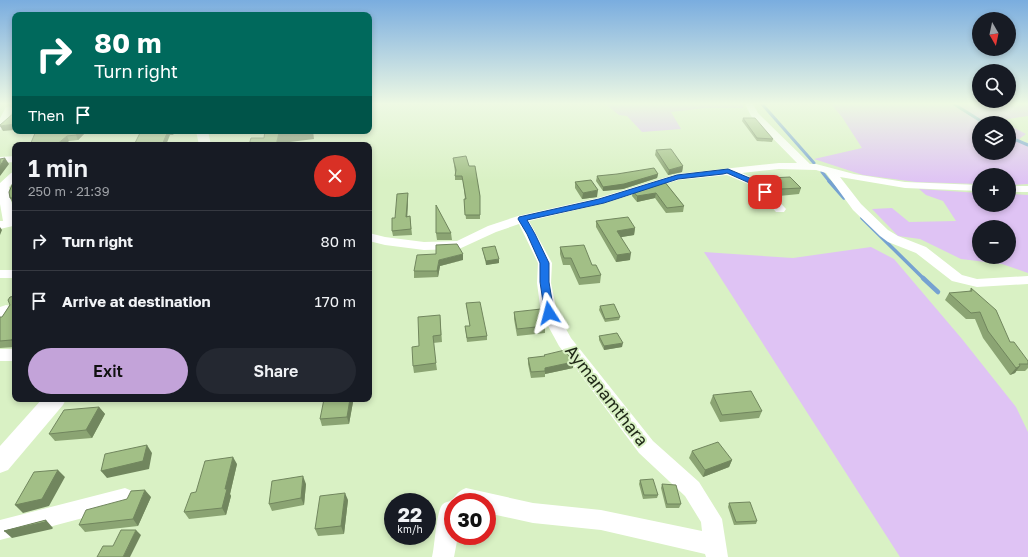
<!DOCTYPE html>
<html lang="en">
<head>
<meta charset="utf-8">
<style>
  :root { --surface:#171b24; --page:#242831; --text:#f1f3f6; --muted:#9ea1a6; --line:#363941; --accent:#c3a3d9 }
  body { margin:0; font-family:"Golos Text",sans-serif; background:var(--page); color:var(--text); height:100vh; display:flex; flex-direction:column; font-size:15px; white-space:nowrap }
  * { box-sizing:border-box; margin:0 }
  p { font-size:13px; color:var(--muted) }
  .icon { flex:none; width:22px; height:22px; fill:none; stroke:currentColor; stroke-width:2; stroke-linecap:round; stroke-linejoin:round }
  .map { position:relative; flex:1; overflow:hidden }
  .details { position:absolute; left:12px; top:142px; width:360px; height:260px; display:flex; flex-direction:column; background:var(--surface); border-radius:8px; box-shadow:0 2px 6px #0003 }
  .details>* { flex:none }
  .banner { position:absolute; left:12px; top:12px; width:360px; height:122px; border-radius:8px; box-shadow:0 2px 6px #0003; background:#00695c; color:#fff; overflow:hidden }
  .needle { width:26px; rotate:171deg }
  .controls { position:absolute; left:972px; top:12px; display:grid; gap:8px }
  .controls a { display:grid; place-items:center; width:44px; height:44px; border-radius:50%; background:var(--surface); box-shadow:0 2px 6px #0003; font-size:20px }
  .speed { position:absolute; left:384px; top:493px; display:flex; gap:8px; font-size:20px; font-weight:700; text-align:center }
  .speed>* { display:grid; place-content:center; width:52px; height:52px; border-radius:50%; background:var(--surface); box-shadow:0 2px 6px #0003; line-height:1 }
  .speed small { font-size:10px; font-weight:400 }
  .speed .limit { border:6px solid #d22; background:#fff; color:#111 }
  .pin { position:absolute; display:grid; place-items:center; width:34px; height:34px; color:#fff; margin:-17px; border-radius:8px; box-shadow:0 2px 6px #0006 }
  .me { position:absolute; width:44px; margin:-22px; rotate:351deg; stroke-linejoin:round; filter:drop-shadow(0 0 3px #0008) }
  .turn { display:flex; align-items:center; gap:14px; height:84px; padding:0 16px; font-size:18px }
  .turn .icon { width:52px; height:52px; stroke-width:2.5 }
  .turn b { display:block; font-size:28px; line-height:34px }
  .then { display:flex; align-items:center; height:38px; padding:0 16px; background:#0003; gap:8px; font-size:15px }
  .round { display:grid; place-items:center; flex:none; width:42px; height:42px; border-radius:21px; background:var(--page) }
  .overview { display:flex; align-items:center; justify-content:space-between; height:68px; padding:0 16px }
  h1 { font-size:24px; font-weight:600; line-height:30px }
  .cta { display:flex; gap:8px; margin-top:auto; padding:8px 16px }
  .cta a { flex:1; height:46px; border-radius:24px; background:var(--accent); color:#111; font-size:16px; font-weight:600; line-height:46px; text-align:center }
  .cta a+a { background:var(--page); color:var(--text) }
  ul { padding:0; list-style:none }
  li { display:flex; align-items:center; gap:12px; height:60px; padding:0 16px; border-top:1px solid var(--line) }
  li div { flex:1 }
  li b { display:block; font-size:15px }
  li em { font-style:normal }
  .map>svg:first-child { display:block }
</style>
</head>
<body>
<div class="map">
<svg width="1028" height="557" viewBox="0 0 1028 557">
  <rect width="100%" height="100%" fill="#d9f1c4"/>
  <path fill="#dfc3f4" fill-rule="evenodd" d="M605,104H743V108H705L671,112L681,129L642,132L627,116L619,115Z
    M831,104H1028V116L1001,120L1005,123H979V153H1009V125L1026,134L1019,139L1028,147V184L1009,185V175H979V184L916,182L863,175L814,159L862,148L842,117Z
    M919,189L979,193V205H1009V194L1028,195V273L1002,264L961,259L920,239L898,236L872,209L892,208L909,222L956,221L943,201L926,195ZM979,227H1009V257H979Z
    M871,247L894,259L962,339L1016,407L1028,432V557H900L704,252L793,258Z"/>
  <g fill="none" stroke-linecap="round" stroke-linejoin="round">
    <path stroke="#76a2d1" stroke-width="3" d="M762,104L814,163
      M954,104L984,123
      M1009,137L1028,145
      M822,172L830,182"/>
    <path stroke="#76a2d1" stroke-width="3.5" d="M829,181L844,198
      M862,218L924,279"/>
    <path stroke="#76a2d1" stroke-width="4.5" d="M923,278L938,292"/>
    <path fill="#fff" fill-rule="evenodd" d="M745,104H753L758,113L810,164H816L854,174L905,182L979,185V191L905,188L840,177L861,204L888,230L898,236L926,247L962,275L977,279L1028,276V284L977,287L952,281L916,253L888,242L880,236L853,210L826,173L816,170L779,169L742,173L761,182L786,209L784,212H776L753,186L727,175L678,180L605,203L529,221L552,263L551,283L557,313L571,338L653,441L699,482L722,519L728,557H706L705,554L601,530L533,523L487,513V502H453V536H458L454,557H432C435,546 436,510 443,504C445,502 449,502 451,500C457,496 456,492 466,488L533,503L601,510L702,531L701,522L685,496L639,453L559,346L541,313L537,283L538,263L519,224L496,232L459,249L424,250L385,245L369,241V233L385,237L424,242L457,241L488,226L518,216L598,198L677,174L779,163H797L751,116Z
      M9,106L13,109L5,127L0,130V118L6,107Z
      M15,156V162L0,163V157Z
      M15,172V181L9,187L15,223L13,226L0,229V221H3L0,204V183L11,173Z
      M1009,186H1028V192H1009Z
      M0,270H15V278H0Z
      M6,305L11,306L13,310L5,322L0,323V307Z
      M0,349H15V361H0Z
      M125,488L132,491L135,498L132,505L0,540V520Z"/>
    <path fill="#fff" fill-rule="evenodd" d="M196,131H208L211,145H199Z
      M42,399H66L63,405L8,470L0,473V446Z"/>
  </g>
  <path fill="#8ba473" d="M743,118L773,139L772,142L757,141L742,121Z
    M36,131H87L78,140L69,141Z
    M656,150L683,166L682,172L668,175L655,155Z
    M453,158L469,166L480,196V219H466L464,199H465L463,180H455V172Z
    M658,174L657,178L623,189L603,191L596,181L597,176Z
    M15,178V204H13L10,198Z
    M770,178L801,188L799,194L779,196L768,184Z
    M664,181L684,206L683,212L666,213L655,198L637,202L632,196L633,191Z
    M575,182L597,197L582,199L575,188Z
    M408,193V199L407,217L410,216L412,235L393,236L392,231L395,218Z
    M596,221L635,228L634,235L621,237L630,260L616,262L596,227Z
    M436,233H451L452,240H437Z
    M560,247L592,265L601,275L600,283L579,285L570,265H563L560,254Z
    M482,248L499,263L486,265L483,251Z
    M463,260L440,266L438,277L414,278V271Z
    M971,288L1010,342L1028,361V368L1025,371H1016L1015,373L1010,375L983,338L975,319H966L945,300L949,293L969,292Z
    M15,296V347L0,348V317H2Z
    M466,303L487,336V340L467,342L465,326H470Z
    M600,306L620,317L619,320L605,322L599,310Z
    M514,312L545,326V333L517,336L514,319Z
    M440,315L442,342L433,343L437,370L414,373L413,366L419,346Z
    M599,336L622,347L604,350L599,340Z
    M544,355L573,368L545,374V377L531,378L528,364V358L544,357Z
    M713,395L762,411L759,418L720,422L710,403Z
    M353,402L349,424L322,426L320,419Z
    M99,407L105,414L92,438L55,441L49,434Z
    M692,451L732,460L729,467L703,477L689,458Z
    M237,464L230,494L231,496L226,515L189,519L184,512L196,492Z
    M640,480L658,495L657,498L643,499L639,484Z
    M306,484L304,505L272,511L269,504Z
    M662,484L681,504L679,508H666L661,488Z
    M151,497L138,526L85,532L79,525L127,499Z
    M348,500L344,534L318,536L315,529Z
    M729,503L757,521L756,524L734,525L728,507Z"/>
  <path fill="#71865e" d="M15,124V130L3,131L0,126Z
    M80,131H87L78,140L76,135Z
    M168,131H176L173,135H170L166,145H160Z
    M299,131H313L314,139L282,143L281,145H276L279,133Z
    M67,136L69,141L65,145H56Z
    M5,158L9,164L0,176V166Z
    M683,166L682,172L668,175L669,170Z
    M658,174L657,178L623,189L603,191V187Z
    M598,190L597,197L582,199L583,193Z
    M408,193V199L407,222L406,217Z
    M656,193L655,198L637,202V196Z
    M0,227L2,230L0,235Z
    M635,228L634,235L616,238L617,231Z
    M631,253L630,260L616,262L617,255Z
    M463,254V260L440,266L438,277L437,271L439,260Z
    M499,259V263L486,265V261Z
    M13,339L15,342V345L11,340Z
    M623,343L622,347L604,350V346Z
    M573,362V368L545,374V368Z
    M1020,366L1015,373L1010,375L1016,368Z
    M350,399H352L353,402L349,424L347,417Z
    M99,407L105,414L92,438L86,430Z
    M147,445L152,453L149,469L107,478L101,471Z
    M233,457L237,464L230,494L231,496L226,515L222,508L225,489Z
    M732,460L729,467L703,477L705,470Z
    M58,470L65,477L49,506L23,513L15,505Z
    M303,476L306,484L304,505L301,498Z
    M145,490L151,497L138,526L133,519Z
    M345,493L348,500L344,534L341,526Z
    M46,520L53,528L52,529L12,538L4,531Z
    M136,530L141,535L130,557H123Z"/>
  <path fill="#a2bf86" stroke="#71865e" d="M15,112V124L0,126V125Z
    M743,118H755L773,139L757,138Z
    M36,131H80L76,135L67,136L56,145H30Z
    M141,131H168L162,145H134Z
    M265,131H299L279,133L276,145H249L251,138H264Z
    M671,149L683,166L669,170L656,150Z
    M466,156L469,166H475L480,196V215H465L464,199H466L462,176H455L456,170L453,158Z
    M5,158L0,166V159Z
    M654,168L658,174L624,184L603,187L597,176L617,174Z
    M790,177L801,188L781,189L770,178Z
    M15,178V198H10L9,192Z
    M591,180L598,190L583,193L575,182Z
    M664,181L684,206L667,208L656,193L637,196L633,191Z
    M408,193L406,217L410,216L411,229L392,231V218H395L397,194Z
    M436,205L451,233H436Z
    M628,217L635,228L617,231L631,253L617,255L596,221Z
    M457,244L463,254L439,260L437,271H414L417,255L436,254V245Z
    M584,245L592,265H596L601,275L580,278L571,258H564L560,247Z
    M495,246L499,259L486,261L482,248Z
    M971,288L996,310L1010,342H1014L1028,361V364H1019L1020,366L1016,368L988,331L980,312L971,313L949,293L972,291Z
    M15,296V338L11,340L0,341V317H2L10,305L8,300L10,297Z
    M480,302L487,336L467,338L465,326H470L466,303Z
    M614,304L620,317L605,319L600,306Z
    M541,309L545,326L517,329L514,312Z
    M440,315L441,335L433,336L436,363L413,366L412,347L419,346L418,317Z
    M617,333L623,343L604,346L599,336Z
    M565,350L573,362L545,368V371L531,372L528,358L545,356L544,355Z
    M751,391L762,411L722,415L713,395Z
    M324,399H350L347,417L320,419Z
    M99,407L86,430L49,434L64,410Z
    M718,442L732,460L705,470L692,451Z
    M147,445L143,461L101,471L105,454Z
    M233,457L225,489H227L222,508L184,512L191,493L196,492L205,461Z
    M58,470L42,499L15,505L34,472Z
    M303,476L301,498L269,504L272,481Z
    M653,479L658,495H644L640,480Z
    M662,484L676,485L681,504H667Z
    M145,490L133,519L79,525L86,510L127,499L131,491Z
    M345,493L341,526L315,529L320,496Z
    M750,502L757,521L736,522L729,503Z
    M46,520L45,522L4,531Z
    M121,530H136L123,557H97L103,546H113Z"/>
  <linearGradient id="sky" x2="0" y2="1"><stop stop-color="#7aaddf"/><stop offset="0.57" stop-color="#eef9e4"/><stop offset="1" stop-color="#eef9e4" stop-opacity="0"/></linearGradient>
  <rect width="1028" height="182" fill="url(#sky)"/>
  <path fill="#1a73e8" stroke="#114b97" d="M728,169L759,182L768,192L767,194H762L754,185L727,173L723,174L678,179L604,203L527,220L535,234L549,263V282L554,313L549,316L545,315L540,282V263L527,234L518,219L519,217L599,199L677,175Z"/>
  <g text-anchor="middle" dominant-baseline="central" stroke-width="4" stroke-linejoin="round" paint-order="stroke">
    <g font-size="17" fill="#1f2817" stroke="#d9f1c4">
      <text transform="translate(607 395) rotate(52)">Aymanamthara</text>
    </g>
  </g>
</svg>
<div class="controls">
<a><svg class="needle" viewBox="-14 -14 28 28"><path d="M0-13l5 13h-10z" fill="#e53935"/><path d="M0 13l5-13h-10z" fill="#9ea1a6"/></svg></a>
<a><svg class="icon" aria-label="search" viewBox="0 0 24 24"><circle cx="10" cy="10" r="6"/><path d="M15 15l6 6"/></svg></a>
<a><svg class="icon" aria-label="layers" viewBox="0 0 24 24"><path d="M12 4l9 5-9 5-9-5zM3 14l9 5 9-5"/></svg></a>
<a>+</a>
<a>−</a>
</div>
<div class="speed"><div>22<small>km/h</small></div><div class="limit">30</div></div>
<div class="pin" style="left:765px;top:192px;background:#d93025"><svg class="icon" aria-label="arrive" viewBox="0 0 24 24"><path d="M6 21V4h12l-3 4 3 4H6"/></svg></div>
<svg class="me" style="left:549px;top:313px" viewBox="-20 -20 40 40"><path d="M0-17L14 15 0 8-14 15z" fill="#1a73e8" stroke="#fff" stroke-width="4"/></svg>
<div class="banner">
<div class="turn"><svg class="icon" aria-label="right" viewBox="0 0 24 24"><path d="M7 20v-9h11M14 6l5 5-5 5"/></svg><div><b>80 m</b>Turn right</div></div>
<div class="then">Then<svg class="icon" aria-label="arrive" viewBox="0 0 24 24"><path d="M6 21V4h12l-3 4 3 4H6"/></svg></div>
</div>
<section class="details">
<div class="overview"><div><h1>1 min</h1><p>250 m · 21:39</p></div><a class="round" style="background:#d93025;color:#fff"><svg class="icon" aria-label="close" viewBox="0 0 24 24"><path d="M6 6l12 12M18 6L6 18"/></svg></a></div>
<ul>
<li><svg class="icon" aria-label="right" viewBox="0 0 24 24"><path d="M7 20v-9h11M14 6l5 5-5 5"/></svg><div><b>Turn right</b></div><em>80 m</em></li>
<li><svg class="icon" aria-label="arrive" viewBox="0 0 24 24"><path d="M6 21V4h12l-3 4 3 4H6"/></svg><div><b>Arrive at destination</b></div><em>170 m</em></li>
</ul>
<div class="cta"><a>Exit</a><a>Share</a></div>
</section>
</div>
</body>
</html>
